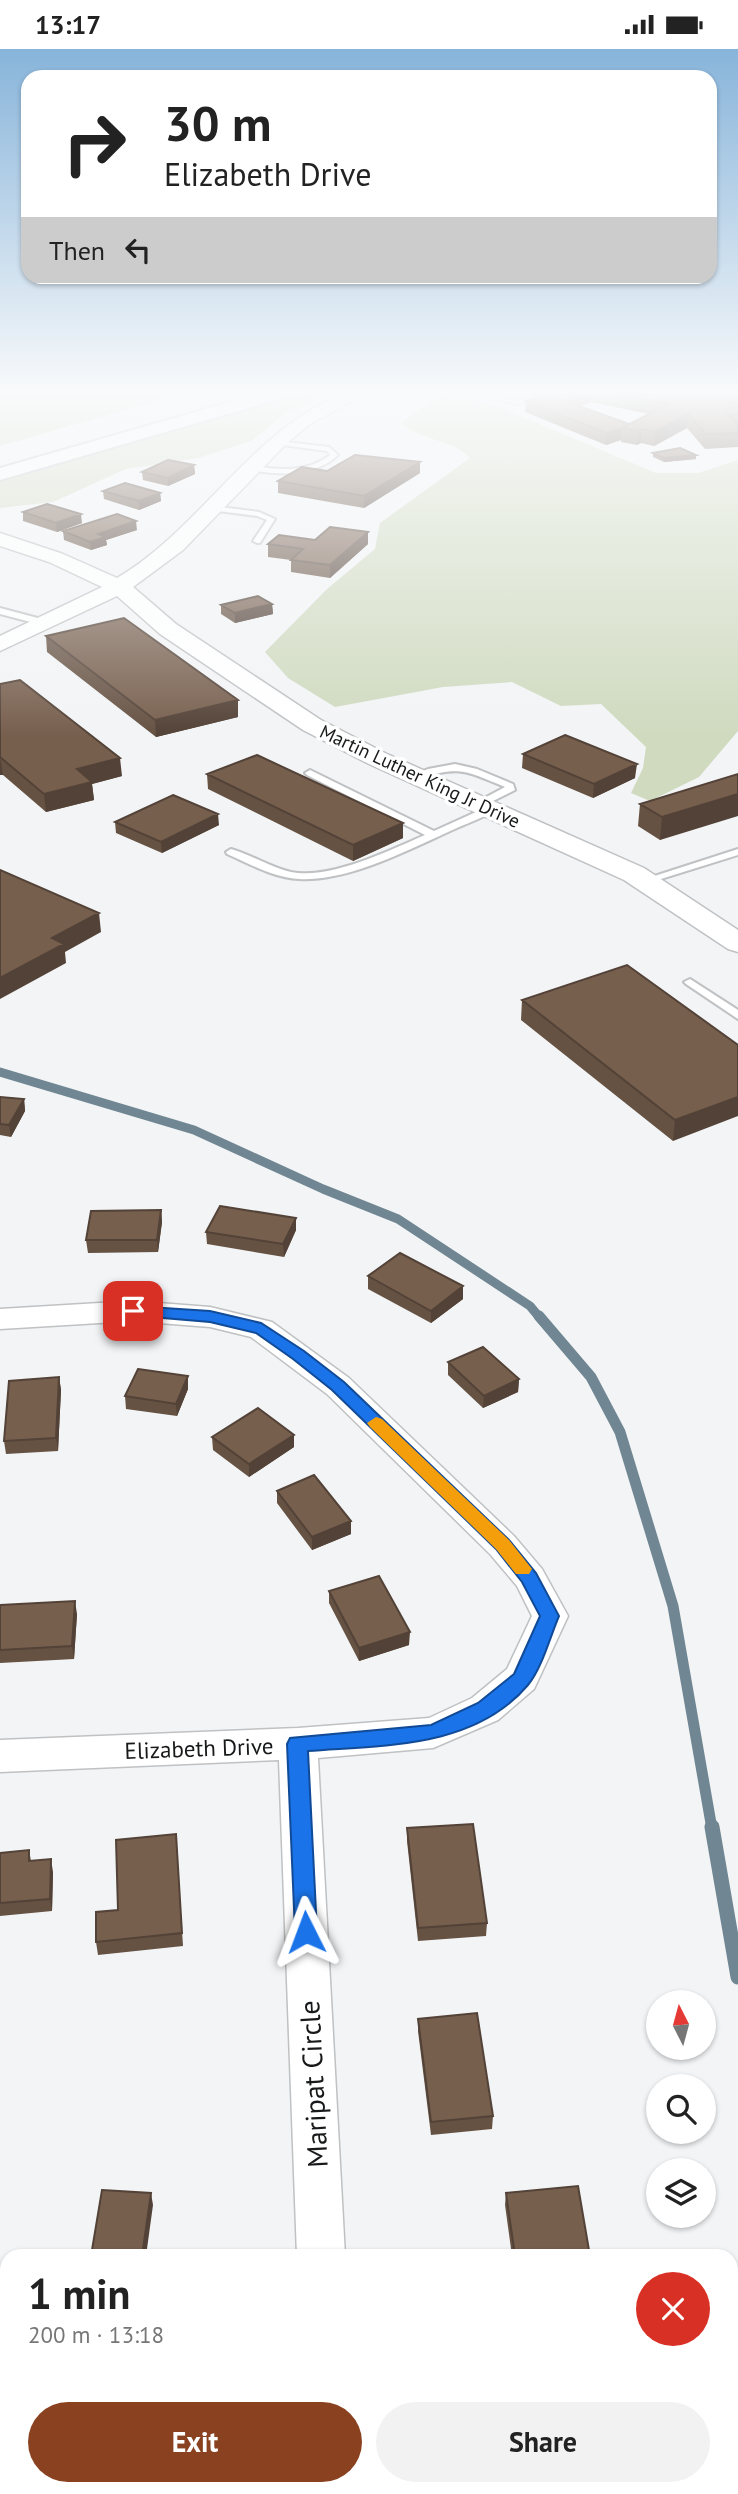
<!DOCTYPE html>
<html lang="en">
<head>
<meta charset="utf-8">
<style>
  :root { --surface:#fff; --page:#f2f2f2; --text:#222; --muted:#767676; --accent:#89411f }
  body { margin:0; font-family:"PT Sans",sans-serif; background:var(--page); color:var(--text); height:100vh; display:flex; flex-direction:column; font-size:26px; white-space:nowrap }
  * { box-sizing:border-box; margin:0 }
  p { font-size:23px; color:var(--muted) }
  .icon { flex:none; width:38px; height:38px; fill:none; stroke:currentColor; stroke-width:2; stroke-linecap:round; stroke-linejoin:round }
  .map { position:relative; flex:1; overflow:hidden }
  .drawer { position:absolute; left:0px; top:2200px; width:738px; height:247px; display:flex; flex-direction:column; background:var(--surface); border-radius:21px 21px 0 0; box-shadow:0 2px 5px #0004 }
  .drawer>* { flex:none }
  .hud { position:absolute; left:21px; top:21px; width:696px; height:214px; border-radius:21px; box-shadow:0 2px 5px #0004; background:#fff; color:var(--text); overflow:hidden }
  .needle { width:46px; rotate:354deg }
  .controls { position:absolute; left:646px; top:1941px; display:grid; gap:14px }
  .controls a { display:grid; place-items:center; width:70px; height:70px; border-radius:50%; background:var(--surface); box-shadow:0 2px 5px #0004; font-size:35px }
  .pin { position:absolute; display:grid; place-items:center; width:60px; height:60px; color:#fff; margin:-30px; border-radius:14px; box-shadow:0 4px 10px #0006 }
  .me { position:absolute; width:77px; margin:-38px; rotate:357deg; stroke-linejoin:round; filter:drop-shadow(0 0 5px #0008) }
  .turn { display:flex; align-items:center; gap:24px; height:147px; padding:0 28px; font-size:32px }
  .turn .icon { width:91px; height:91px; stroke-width:2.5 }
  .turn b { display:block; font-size:49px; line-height:60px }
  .then { display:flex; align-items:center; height:66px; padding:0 28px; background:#0003; gap:14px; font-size:26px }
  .round { display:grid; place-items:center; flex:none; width:74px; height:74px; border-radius:37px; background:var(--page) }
  .head { display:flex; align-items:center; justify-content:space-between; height:119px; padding:0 28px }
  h1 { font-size:42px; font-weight:700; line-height:52px }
  .action { display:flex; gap:14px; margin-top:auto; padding:14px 28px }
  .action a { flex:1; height:80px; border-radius:42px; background:var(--accent); color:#fff; font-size:28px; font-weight:700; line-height:80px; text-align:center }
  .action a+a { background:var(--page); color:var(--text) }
  .status { display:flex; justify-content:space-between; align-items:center; height:49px; padding:0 35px; background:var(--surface); direction:ltr }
  .status svg { height:19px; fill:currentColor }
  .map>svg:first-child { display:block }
</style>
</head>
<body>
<div class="status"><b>13:17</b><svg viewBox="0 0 49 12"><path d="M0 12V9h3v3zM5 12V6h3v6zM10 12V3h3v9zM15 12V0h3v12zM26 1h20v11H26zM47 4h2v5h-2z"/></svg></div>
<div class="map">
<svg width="738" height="2445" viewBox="0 0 738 2445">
  <rect width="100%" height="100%" fill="#f2f4f6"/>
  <path fill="#cfdabf" d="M0,345H181L0,397Z
    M301,345H329L286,364L251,392L198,409L126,420L53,453L0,459V432Z
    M441,347L499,358L656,424H698L738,411V682L699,728L650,752L631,744L643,719L646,698L601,655L561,657L512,633L443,638L335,658L288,629L265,603L327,540L375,500L380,474L470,409C452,390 422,392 401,374Z"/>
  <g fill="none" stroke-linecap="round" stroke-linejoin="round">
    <path stroke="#708692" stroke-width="9" d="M0,1023L194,1081L323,1140L398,1170L530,1257L540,1269"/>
    <path stroke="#708692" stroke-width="11" d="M539,1267L591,1328L620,1383L673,1557L712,1780"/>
    <path stroke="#708692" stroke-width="15" d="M712,1778L738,1928"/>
    <g stroke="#bfc1c3" stroke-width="4">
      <path id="service" d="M472,345C487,344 506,353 520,351C529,350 534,345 543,345L520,355Z
        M277,392L329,398L338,406C313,429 280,426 249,421L252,417C280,421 306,424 330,406L327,402L275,395Z
        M213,457L259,463L275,470L260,494H257L253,492L267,471L257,467L210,461V457Z
        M0,559L49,572L50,574L46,577L0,565Z
        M455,715L477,720L513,735L515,741L481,758L476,755L477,753L505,738C463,721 461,717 416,730L411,727L428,720Z
        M310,721L434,782L487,758L496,760C486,768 470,773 457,779C412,799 349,833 299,830C274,829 250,815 227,805L226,803L231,800C252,806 270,818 291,823C330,831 390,801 425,786L307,726L305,724Z
        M738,800V806L648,834L644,835L639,832Z
        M690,930L738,961V970L686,935L684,933Z"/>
    </g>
    <g stroke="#bfc1c3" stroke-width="3">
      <path id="minor" d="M133,1252L210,1258L272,1273L349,1329L514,1487L542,1520L568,1567L534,1640L498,1671L433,1699L318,1709L345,2207H297L279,1711L0,1723V1691L298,1679L429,1669L472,1649L507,1620L532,1567L517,1537L490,1505L327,1345L251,1288L210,1278L133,1272L0,1280V1260Z"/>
    </g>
    <g stroke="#bfc1c3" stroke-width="3">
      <path id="tertiary" d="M343,345H366L310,375L287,394L183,501L133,538L176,575L321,671L387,705L644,819L738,881V903L728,900L624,831L369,715L303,681L160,585L117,547L0,602V587L102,538L49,513L0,497V484L63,505L117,529C202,479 250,382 343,345Z"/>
    </g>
    <g stroke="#bfc1c3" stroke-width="4">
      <path id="trunk" d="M258,345H286L283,349L0,431V419Z"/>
    </g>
    <use href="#service" fill="#fff" fill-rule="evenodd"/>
    <use href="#minor" fill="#fff" fill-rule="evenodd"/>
    <use href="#tertiary" fill="#fff" fill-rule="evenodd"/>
    <use href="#trunk" fill="#fff" fill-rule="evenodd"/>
  </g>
  <path fill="#665243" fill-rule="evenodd" d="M545,345H738V398L705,400L687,379L654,397L641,394L637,396L621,393V391L606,396L525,363L526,352ZM591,353L649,365L629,375L579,357Z
    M653,404L696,406V410L664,413L653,408Z
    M420,413V424L364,459L278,444V432L327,422Z
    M194,416L195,425L168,437L143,431L142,423Z
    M103,442L160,444L161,452L139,461L104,450Z
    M23,463L82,474L57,483L23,472Z
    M137,481L106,491L107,496L91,501L64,491L63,482Z
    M315,491L368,495L330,529L291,523V511L268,508V495Z
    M272,555L273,565L235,574L221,565V556Z
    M46,587L238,651V668L156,688L47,603Z
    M0,635L122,727L92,735L94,751L46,763L3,726H0Z
    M523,705L635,729L593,749L522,719Z
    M207,725L403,774V789L353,812L208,740Z
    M738,725L660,791L638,777L640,755Z
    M115,773L219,776L162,804L116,784Z
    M522,951L738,996L673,1092L521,971Z
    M0,1048L24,1050L25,1062L11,1088L0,1086Z
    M161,1161L162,1173L158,1203L88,1204L86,1191Z
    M296,1169V1181L284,1208L207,1195L206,1183Z
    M368,1227L463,1237V1250L431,1274L368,1240Z
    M448,1313L519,1330L518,1343L483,1359L448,1326Z
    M59,1328L61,1341L58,1402L6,1405L4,1392Z
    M188,1340L177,1367L126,1360L125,1347Z
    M294,1386V1398L249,1428L213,1401L212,1388Z
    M277,1442L351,1485L312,1501L277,1454Z
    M329,1542L409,1596L359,1612L329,1554Z
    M0,1556L77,1565L74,1610L0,1614Z
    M407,1779L487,1874L486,1887L418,1892L407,1792Z
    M176,1785L183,1897L98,1906L96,1893L118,1861Z
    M29,1801L31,1812L53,1823L52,1862L0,1867V1804Z
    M418,1970L493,2067L492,2080L431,2086L418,1982Z
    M506,2144L590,2207H512L505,2156Z
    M30,2440H119L122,2445H34Z"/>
  <path fill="#534237" d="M584,345H591V353L564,363L565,352Z
    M688,365L687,379L654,397L655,383Z
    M622,379L621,391L606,396V384Z
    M642,380L641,394L637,396L638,382Z
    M696,406V410L664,413V409Z
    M420,413V424L364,459V447Z
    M194,416L195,425L168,437V429Z
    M160,444L161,452L139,461V452Z
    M81,465L82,474L57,483L56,474Z
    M136,472L137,481L106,491L107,496L91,501L90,493L98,485Z
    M368,483V495L330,529V516Z
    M272,555L273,565L235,574V564Z
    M238,651V668L156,688L155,671Z
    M0,708L3,726H0Z
    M120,709L122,727L92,735L94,751L46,763L44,745L77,720Z
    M637,715L635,729L593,749L594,735Z
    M738,745V767L660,791L662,768Z
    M218,765L219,776L162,804L161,793Z
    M403,774V789L353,812V796Z
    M99,864L101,883L65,903L66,914L0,950V929L52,889Z
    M738,1048V1067L673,1092L675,1071Z
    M24,1050L25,1062L11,1088L9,1076Z
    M161,1161L162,1173L158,1203L157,1191Z
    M296,1169V1181L284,1208L283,1195Z
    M463,1237V1250L431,1274V1262Z
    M188,1327V1340L177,1367L176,1355Z
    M59,1328L61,1341L58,1402L56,1389Z
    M519,1330L518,1343L483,1359L484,1347Z
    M294,1386V1398L249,1428V1415Z
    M351,1472V1485L312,1501V1488Z
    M75,1552L77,1565L74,1610L72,1597Z
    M410,1583L409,1596L359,1612V1599Z
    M51,1810L53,1823L52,1862L50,1850Z
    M151,2144L153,2156L146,2207H142Z"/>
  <path fill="#775f4e" stroke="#534237" stroke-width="2" d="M545,345H584L565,352L629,375L622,379H623L606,384L526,352Z
    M618,345H669L679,347L678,345H738V351L731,354L738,356V367L726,364L738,376V384L706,385L688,365L655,383L642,380L638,382L622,379L668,355Z
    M680,399L696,406L664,409L653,404Z
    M355,406L420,413L364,447L278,432L302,418L327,422Z
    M168,411L194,416L168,429L142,423Z
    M125,434L160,444L139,452L103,442Z
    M47,455L81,465L56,474L23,463Z
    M117,465L136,472L98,485L106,488L90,493L63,482Z
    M330,478L368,483L330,516L291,511L303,500L268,495L279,486L315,491Z
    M258,547L272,555L235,564L221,556Z
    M124,569L238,651L155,671L46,587Z
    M20,631L120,709L77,720L92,733L44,745L0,708V635Z
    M565,686L637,715L594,735L523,705Z
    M257,706L403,774L353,796L207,725Z
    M738,725V745L662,768L640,755Z
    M173,746L218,765L161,793L115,773Z
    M0,821L99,864L52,889L64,895L0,929Z
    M627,916L738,996V1048L675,1071L522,951Z
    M0,1048L24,1050L9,1076L0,1075Z
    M220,1157L296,1169L283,1195L206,1183Z
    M161,1161L157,1191H86L91,1162Z
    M400,1204L463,1237L431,1262L368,1227Z
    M483,1298L519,1330L484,1347L448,1313Z
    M138,1320L188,1327L176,1355L125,1347Z
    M59,1328L56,1389L4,1392L9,1332Z
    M258,1359L294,1386L249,1415L212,1388Z
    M314,1426L351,1472L312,1488L277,1442Z
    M379,1527L410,1583L359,1599L329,1542Z
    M75,1552L72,1597L0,1601V1556Z
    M473,1775L487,1874L418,1879L407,1779Z
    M176,1785L182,1884L96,1893V1863L118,1861L116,1791Z
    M29,1801V1812L51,1810L50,1850L0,1854V1804Z
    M477,1964L493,2067L431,2073L418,1970Z
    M578,2137L590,2207H515L506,2144Z
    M102,2141L151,2144L142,2207H91Z
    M34,2440H119L122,2445H37Z"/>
  <linearGradient id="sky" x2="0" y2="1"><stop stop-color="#87b4da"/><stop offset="0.5" stop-color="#f9fafb"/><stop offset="1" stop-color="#f9fafb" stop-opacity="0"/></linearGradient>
  <rect width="738" height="687" fill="url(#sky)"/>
  <path fill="#1a73e8" stroke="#114b97" stroke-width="2" d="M133,1257L210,1262L261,1274L304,1302L344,1333L509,1491L536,1524L559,1567C550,1588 542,1619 528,1636C474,1700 383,1696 308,1702L317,1883L314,1890L306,1893L298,1890L295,1883L287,1695L290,1689L431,1676L478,1654L514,1625L540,1567L522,1533L496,1500L332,1341L293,1310L256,1284L210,1273L128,1266V1258Z"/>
  <path fill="#f59e0b" d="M376,1368L382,1370L509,1491L532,1520L529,1525H516L496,1500L370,1378L367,1374Z"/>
  <g text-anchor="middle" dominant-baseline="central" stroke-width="7" stroke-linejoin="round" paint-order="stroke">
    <g font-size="19" fill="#18191a" stroke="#fff">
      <text transform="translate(420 727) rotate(25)">Martin Luther King Jr Drive</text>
    </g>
    <g font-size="23" fill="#18191a" stroke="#fff">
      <text transform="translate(199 1699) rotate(-2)">Elizabeth Drive</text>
    </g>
    <g font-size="28" fill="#18191a" stroke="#fff">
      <text transform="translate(313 2035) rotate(-93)">Maripat Circle</text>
    </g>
  </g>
</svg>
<div class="controls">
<a><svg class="needle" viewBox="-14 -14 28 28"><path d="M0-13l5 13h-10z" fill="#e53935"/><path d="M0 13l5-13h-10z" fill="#767676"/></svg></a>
<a><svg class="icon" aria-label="search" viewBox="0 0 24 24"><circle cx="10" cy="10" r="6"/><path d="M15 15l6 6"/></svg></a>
<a><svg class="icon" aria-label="layers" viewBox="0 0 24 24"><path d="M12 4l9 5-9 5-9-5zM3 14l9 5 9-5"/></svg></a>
</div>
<div class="pin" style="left:133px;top:1262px;background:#d93025"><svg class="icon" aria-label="arrive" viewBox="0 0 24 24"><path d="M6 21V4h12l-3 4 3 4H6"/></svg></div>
<svg class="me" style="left:306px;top:1883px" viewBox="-20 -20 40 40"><path d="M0-17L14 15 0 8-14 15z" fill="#1a73e8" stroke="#fff" stroke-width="4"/></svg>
<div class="hud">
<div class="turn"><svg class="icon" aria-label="right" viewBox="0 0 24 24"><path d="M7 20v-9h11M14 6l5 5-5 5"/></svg><div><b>30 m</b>Elizabeth Drive</div></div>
<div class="then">Then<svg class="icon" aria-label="left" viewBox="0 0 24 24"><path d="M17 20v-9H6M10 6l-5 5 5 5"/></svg></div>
</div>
<section class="drawer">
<div class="head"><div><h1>1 min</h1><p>200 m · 13:18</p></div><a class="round" style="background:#d93025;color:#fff"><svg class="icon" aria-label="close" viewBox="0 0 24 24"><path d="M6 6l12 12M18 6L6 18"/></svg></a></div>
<div class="action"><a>Exit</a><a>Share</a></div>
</section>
</div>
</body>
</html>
